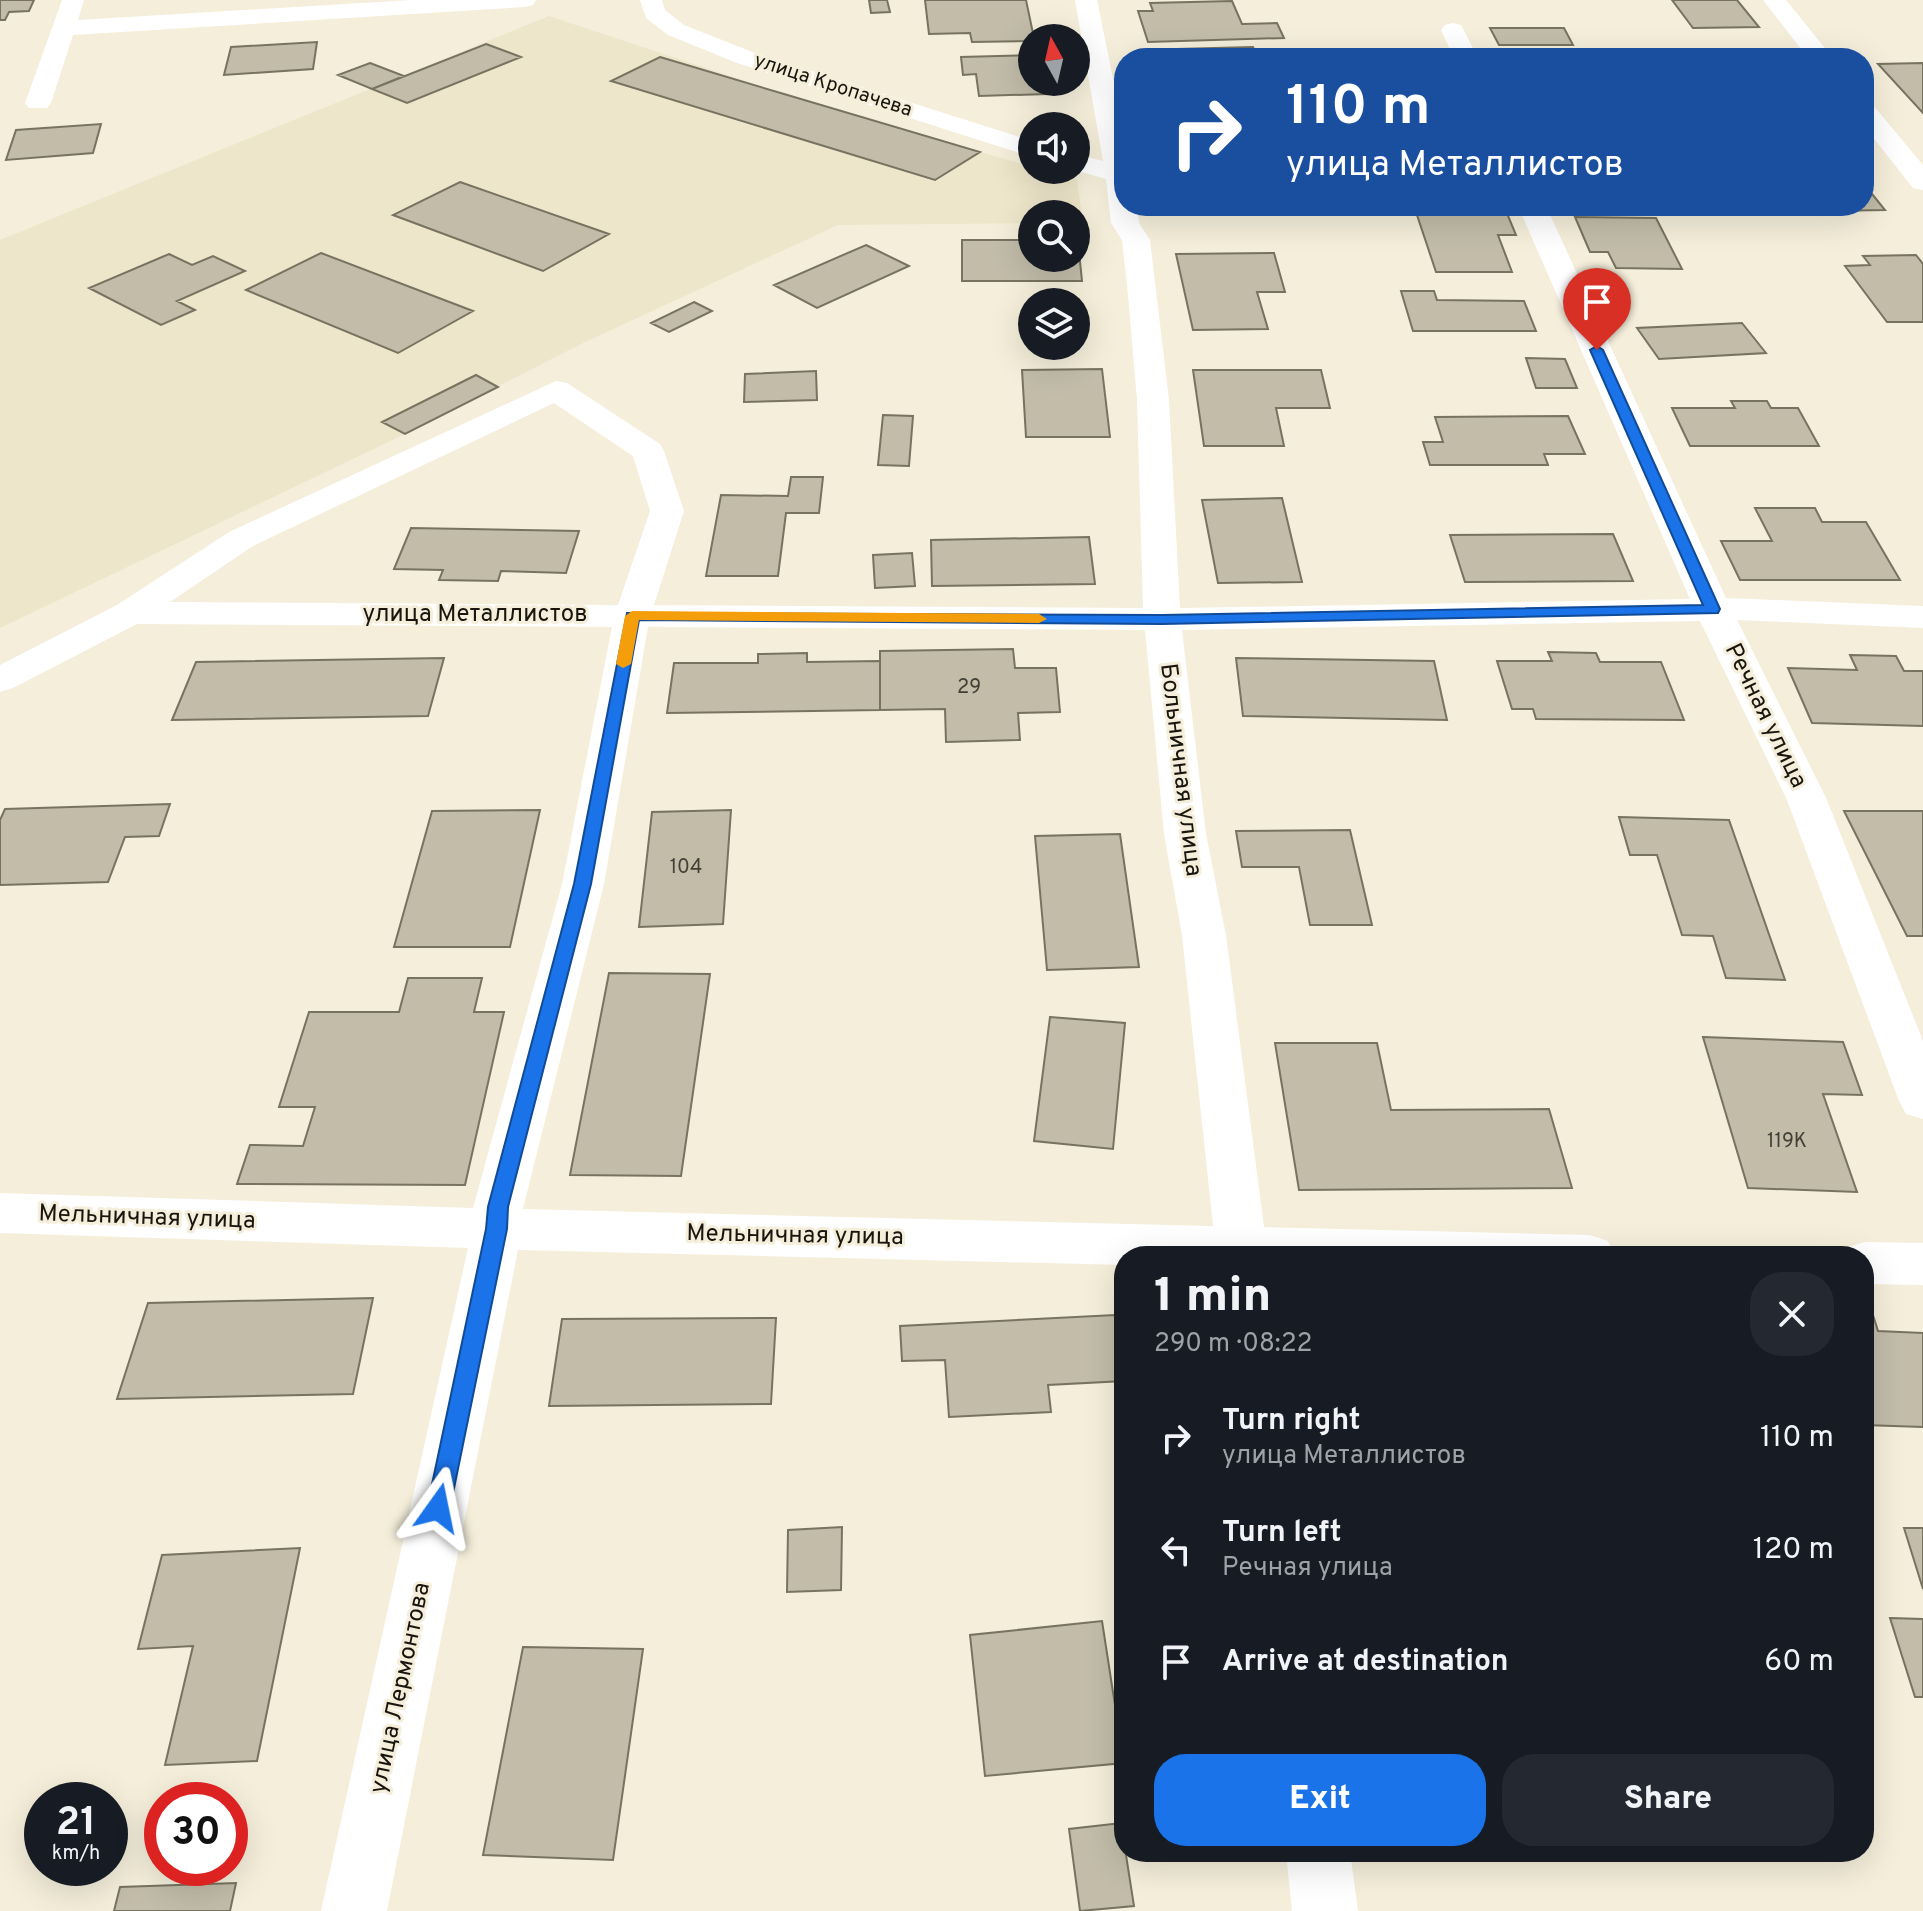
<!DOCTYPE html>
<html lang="en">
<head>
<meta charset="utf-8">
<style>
  :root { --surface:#171b24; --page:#242831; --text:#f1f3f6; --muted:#9ea1a6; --accent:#1a73e8 }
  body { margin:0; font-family:Overpass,sans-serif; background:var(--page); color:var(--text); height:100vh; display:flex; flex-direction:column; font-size:30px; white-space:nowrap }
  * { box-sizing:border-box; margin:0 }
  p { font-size:26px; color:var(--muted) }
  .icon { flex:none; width:44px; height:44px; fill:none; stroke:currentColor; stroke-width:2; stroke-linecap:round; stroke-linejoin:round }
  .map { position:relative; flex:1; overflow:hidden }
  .side { position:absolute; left:1114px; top:1246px; width:760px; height:616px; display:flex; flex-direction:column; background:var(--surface); border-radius:32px; box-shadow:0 8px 32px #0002 }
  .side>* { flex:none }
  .guide { position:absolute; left:1114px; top:48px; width:760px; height:168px; border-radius:32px; box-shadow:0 8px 32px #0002; background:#1a4fa0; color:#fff; overflow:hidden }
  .needle { width:52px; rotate:352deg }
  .fabs { position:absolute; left:1018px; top:24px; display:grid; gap:16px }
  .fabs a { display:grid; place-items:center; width:72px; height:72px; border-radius:50%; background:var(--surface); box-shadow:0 8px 32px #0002; font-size:40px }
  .speed { position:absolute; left:24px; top:1782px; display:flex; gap:16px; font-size:40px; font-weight:700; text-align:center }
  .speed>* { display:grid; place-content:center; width:104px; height:104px; border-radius:50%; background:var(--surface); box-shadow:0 8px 32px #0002; line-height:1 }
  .speed small { font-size:20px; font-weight:400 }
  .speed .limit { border:12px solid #d22; background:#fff; color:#111 }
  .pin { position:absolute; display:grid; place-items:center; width:68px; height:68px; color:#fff; margin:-82px -34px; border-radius:50% 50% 50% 0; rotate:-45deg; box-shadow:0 0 8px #0007 }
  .pin .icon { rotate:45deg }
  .me { position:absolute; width:88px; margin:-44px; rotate:12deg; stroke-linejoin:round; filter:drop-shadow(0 0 6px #0008) }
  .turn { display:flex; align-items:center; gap:28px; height:168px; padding:0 40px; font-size:36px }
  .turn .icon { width:104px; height:104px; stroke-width:2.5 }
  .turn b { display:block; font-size:56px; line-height:68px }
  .round { display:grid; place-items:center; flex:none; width:84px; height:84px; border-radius:32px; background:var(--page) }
  .summary { display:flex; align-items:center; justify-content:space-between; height:136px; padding:0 40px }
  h1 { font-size:48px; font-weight:800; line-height:60px }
  .action { display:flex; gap:16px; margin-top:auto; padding:16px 40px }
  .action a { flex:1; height:92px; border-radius:32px; background:var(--accent); color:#fff; font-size:32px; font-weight:800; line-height:92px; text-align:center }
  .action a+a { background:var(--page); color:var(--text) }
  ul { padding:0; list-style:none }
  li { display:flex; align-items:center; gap:24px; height:112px; padding:0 40px }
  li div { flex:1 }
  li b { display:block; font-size:30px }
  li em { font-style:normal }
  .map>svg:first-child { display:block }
</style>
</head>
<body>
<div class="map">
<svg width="1923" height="1911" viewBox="0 0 1923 1911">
  <rect width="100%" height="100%" fill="#f4eeda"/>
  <path fill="#eee6ca" d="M549,16L784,94L1032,167V170H1044L1077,180L1083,223H1076V214H1032V223L838,225L583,343L405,434L0,628V240Z"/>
  <path fill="#c2bca9" stroke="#787360" stroke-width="2" d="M0,0H34L29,11L9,12L5,20H0Z
    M869,0H887L890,12L871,13Z
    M925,0H1026L1034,38L1032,41L972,42L970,33L929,34Z
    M1672,0H1737L1759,27L1693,28Z
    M1232,1L1242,24L1277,23L1284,38L1148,42L1138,11H1153L1150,3Z
    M1490,28H1564L1573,45H1499Z
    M317,42L313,69L224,75L231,47Z
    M486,44L521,57L407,103L372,89Z
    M1253,47L1258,58H1140L1138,50Z
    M1032,55V82H1057L1058,85H1047L1048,94L979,96L976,74L963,75L961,57Z
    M660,57L784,94L980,152L935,180L611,81Z
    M370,63L404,76L372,89L338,75Z
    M1923,63V113L1878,64Z
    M101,124L93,153L6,160L16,130Z
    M460,182L609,234L543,271L393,215Z
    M1864,184L1885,210L1827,211L1823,206H1864Z
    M1414,206H1504L1516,235H1498L1512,272H1436Z
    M1575,217L1656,218L1682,269L1616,268L1608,252H1590Z
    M962,240H1032V258H1076V252H1079L1082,281H962Z
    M866,245L909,266L817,308L774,285Z
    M321,253L473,311L398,353L246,290Z
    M1274,253L1285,292H1257L1268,329L1193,330L1176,254Z
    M169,254L192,265L213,256L245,271L177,301L195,310L161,325L89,288Z
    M1916,255L1923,264V322H1887L1845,266L1870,265L1863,256Z
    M1401,291H1434L1437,300L1524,301L1536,331H1413Z
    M694,302L712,311L669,332L651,323Z
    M1742,323L1766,353L1659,359L1637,328Z
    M1526,358L1565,359L1577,388H1536Z
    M1102,369L1110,437H1026L1022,370Z
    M1193,370H1321L1330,408H1276L1284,446H1204Z
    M816,371L817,400L744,402L745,374Z
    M476,375L498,387L405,434L382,422Z
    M1731,401H1767L1771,408H1798L1819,446H1690L1672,408H1735Z
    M883,415L913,416L909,466L878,465Z
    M1568,416L1585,454H1544L1548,465H1430L1423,442H1443L1435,417Z
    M791,477H823L819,513H786L778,576H706L721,495L788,496Z
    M1282,498L1302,582L1218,583L1202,500Z
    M1755,508H1815L1822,522H1866L1900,580H1740L1721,541H1772Z
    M411,528L579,531L566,573L501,571L498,581L439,580L443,570L394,569Z
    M1613,534L1633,581L1465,582L1450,535Z
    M1089,537L1095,584L932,586L931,540Z
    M912,553L915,586L875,588L873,555Z
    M1013,649L1015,668H1056L1060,712L1018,713L1020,740L946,742L945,709L880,710V651Z
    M1548,652L1596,653L1600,662H1661L1684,720L1536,719L1533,709H1512L1497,661H1552Z
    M807,653V662L880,661V710L667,713L674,663H758V654Z
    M1850,655L1896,656L1904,671H1923V726L1812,723L1788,668L1857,670Z
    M444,658L428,716L172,720L196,662Z
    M1236,658L1434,661L1447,720L1243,716Z
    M170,804L159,836L125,837L108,882L0,885V820L5,809Z
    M540,810L510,947H394L432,811Z
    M731,810L723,924L639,927L652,812Z
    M1844,811H1923V936H1907Z
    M1619,817L1729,820L1785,980L1726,978L1713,936L1682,935L1657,855H1630Z
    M1350,830L1372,925H1310L1299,867H1242L1236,831Z
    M1120,834L1139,967L1047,970L1035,836Z
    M609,973L710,974L681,1176L570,1175Z
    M408,978H482L474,1012H504L465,1185L237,1184L250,1145L303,1146L315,1107H279L309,1012H399Z
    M1050,1017L1125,1023L1113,1149L1034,1141Z
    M1703,1037L1843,1042L1862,1095L1823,1094L1857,1192L1748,1188Z
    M1275,1043H1377L1391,1110L1549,1109L1572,1188L1299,1190Z
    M373,1298L353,1394L117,1399L148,1303Z
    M1864,1299H1868L1878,1331L1923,1333V1427L1864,1425Z
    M1115,1315L1124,1381L1048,1385L1051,1412L949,1417L945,1360L902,1361L900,1326Z
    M776,1318L771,1404L549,1406L562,1319Z
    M842,1527L841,1590L787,1592L788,1530Z
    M1904,1528H1923V1589Z
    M300,1548L257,1761L165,1765L193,1646L138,1649L162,1555Z
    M1890,1618L1923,1619V1697H1915Z
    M1102,1621L1124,1763L985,1776L970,1635Z
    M523,1647L643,1649L613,1860L483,1855Z
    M1121,1823L1134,1906L1080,1911L1069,1829Z
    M236,1883L230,1911H114L120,1887Z"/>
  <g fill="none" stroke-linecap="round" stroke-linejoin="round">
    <path fill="#fff" fill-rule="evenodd" d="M62,0H84L78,20L411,0H536L533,5L525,7L73,35L51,103L47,108H29L25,103Z
      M640,0H662L665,10L684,25L755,53L1032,141V157L737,63L668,35L646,18Z
      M1075,0H1097L1124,132V206H1137L1139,223L1150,240L1169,400L1180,608L1690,599L1518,206H1546L1726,598L1923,606V628L1737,620L1827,800L1923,1041V1119L1906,1114L1899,1101L1787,800L1700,621L1182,630L1206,834L1226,935L1264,1227L1590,1235L1608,1241L1615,1256H1124V1265L518,1250L387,1911H321L468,1248L0,1233V1193L473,1208L562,884L612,627L137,624L13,688L0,692V665L117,605L229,532L556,381L567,383L660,444L664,451L684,511L654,605L1143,608L1137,400L1127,284L1122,240L1111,223L1106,179L1075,170L1076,154L1103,161ZM554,403L633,456L650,511L618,605L170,602L253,546ZM648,627L1145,630L1164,834L1182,935L1213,1226L523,1209L604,884Z
      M1763,0H1786L1833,58H1808Z
      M1453,23L1461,25L1478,58H1454L1441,30L1445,25Z
      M1864,102L1873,105L1923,165V190L1913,188L1864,126Z
      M1864,1242L1923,1243V1285L1864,1284V1256H1842L1846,1248Z
      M1286,1852H1350L1358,1911H1292Z"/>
  </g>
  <path fill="#1a73e8" stroke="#114b97" stroke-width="2" d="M1597,346L1603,350L1720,609L1718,613L1162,624L639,620L591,884L508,1207L507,1229L450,1508L447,1516L438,1519L430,1516L427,1508L486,1229L488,1207L574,884L627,613L1162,615L1703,605L1590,350Z"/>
  <path fill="#f59e0b" d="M632,611L1039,614L1047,619L1039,623L639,620L631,664L623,668L616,664L625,616Z"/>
  <g text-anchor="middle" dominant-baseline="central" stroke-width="6" stroke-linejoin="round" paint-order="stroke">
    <g font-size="20" fill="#17150e" stroke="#f4eeda">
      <text transform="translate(833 86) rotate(18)">улица Кропачева</text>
    </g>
    <g font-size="20" fill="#423f35">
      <text x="969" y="688">29</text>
      <text x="686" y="868">104</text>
      <text x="1787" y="1142">119К</text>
    </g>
    <g font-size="24" fill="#17150e" stroke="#f4eeda">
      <text x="475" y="615">улица Металлистов</text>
      <text transform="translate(1765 716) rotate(64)">Речная улица</text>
      <text transform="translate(1180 770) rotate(83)">Больничная улица</text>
      <text transform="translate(147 1218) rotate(2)">Мельничная улица</text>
      <text transform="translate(795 1236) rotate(1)">Мельничная улица</text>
      <text transform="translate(401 1688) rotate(-78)">улица Лермонтова</text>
    </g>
  </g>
</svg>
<div class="fabs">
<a><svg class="needle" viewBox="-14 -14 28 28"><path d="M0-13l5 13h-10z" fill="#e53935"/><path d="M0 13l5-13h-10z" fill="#9ea1a6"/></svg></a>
<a><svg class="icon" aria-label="sound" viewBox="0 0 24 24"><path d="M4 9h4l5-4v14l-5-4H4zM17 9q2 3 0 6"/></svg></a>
<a><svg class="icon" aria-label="search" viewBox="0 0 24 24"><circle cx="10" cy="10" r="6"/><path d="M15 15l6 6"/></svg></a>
<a><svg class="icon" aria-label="layers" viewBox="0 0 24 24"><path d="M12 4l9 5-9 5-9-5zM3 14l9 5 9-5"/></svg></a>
</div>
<div class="speed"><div>21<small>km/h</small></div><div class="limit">30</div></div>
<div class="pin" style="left:1597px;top:350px;background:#d93025"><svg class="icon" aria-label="arrive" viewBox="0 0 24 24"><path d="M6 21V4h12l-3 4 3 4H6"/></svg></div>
<svg class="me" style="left:438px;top:1508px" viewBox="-20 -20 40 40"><path d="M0-17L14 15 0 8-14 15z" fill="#1a73e8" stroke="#fff" stroke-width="4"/></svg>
<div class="guide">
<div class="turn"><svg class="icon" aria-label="right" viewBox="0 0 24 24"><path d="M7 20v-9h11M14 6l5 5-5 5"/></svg><div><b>110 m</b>улица Металлистов</div></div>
</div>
<section class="side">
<div class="summary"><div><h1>1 min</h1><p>290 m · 08:22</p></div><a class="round"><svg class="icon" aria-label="close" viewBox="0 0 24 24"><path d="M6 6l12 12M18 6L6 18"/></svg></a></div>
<ul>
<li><svg class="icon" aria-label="right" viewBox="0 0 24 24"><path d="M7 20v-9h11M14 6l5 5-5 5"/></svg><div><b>Turn right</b><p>улица Металлистов</p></div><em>110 m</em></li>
<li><svg class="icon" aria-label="left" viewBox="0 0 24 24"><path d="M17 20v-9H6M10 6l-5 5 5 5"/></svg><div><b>Turn left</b><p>Речная улица</p></div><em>120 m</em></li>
<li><svg class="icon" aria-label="arrive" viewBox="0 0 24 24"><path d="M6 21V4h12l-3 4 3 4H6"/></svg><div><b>Arrive at destination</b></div><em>60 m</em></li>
</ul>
<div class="action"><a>Exit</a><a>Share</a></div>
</section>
</div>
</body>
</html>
